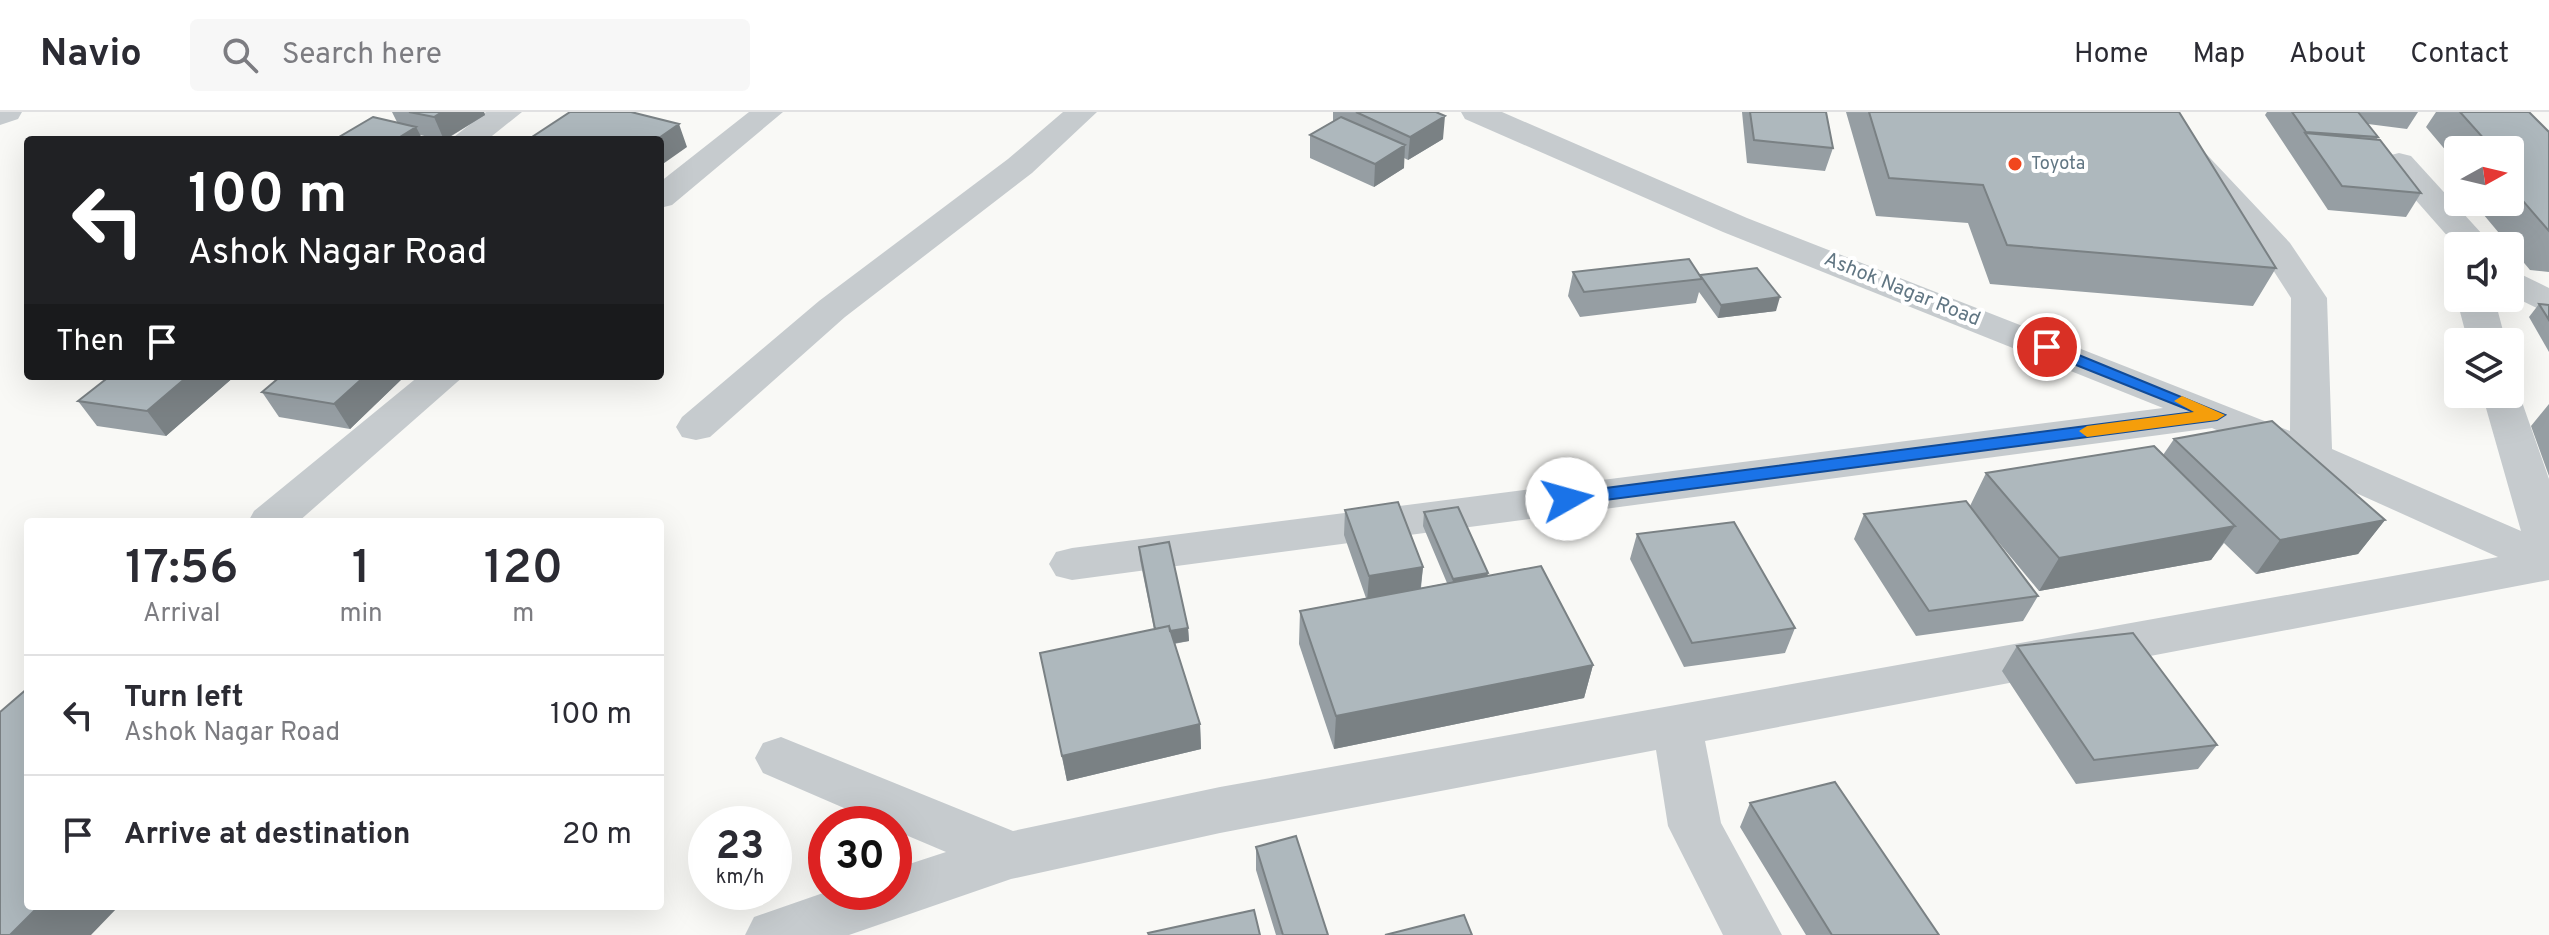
<!DOCTYPE html>
<html lang="en">
<head>
<meta charset="utf-8">
<style>
  :root { --surface:#fff; --page:#f7f7f7; --text:#2b2b33; --muted:#7c7c81; --line:#e1e1e2 }
  body { margin:0; font-family:Overpass,sans-serif; background:var(--page); color:var(--text); height:100vh; display:flex; flex-direction:column; font-size:30px; white-space:nowrap }
  * { box-sizing:border-box; margin:0 }
  p { font-size:26px; color:var(--muted) }
  .icon { flex:none; width:44px; height:44px; fill:none; stroke:currentColor; stroke-width:2; stroke-linecap:round; stroke-linejoin:round }
  .map { position:relative; flex:1; overflow:hidden }
  .details { position:absolute; left:24px; top:406px; width:640px; height:392px; display:flex; flex-direction:column; background:var(--surface); border-radius:8px; box-shadow:0 8px 32px #0002 }
  .details>* { flex:none }
  .top-card { position:absolute; left:24px; top:24px; width:640px; height:244px; border-radius:8px; box-shadow:0 8px 32px #0002; background:#202124; color:#fff; overflow:hidden }
  .needle { width:52px; rotate:82deg }
  .fabs { position:absolute; left:2444px; top:24px; display:grid; gap:16px }
  .fabs a { display:grid; place-items:center; width:80px; height:80px; border-radius:8px; background:var(--surface); box-shadow:0 8px 32px #0002; font-size:40px }
  .speed { position:absolute; left:688px; top:694px; display:flex; gap:16px; font-size:40px; font-weight:700; text-align:center }
  .speed>* { display:grid; place-content:center; width:104px; height:104px; border-radius:50%; background:var(--surface); box-shadow:0 8px 32px #0002; line-height:1 }
  .speed small { font-size:20px; font-weight:400 }
  .speed .limit { border:12px solid #d22; background:#fff; color:#111 }
  .pin { position:absolute; display:grid; place-items:center; width:68px; height:68px; color:#fff; margin:-34px; border:4px solid #fff; border-radius:50%; box-shadow:0 2px 8px #0007 }
  .me { position:absolute; width:88px; margin:-44px; rotate:83deg; stroke-linejoin:round; filter:drop-shadow(0 0 6px #0008) }
  .turn { display:flex; align-items:center; gap:28px; height:168px; padding:0 32px; font-size:36px }
  .turn .icon { width:104px; height:104px; stroke-width:2.5 }
  .turn b { display:block; font-size:56px; line-height:68px }
  .then { display:flex; align-items:center; height:76px; padding:0 32px; background:#0003; gap:16px; font-size:30px }
  .eta { display:flex; justify-content:space-evenly; align-items:center; height:136px; text-align:center }
  .eta b { font-size:48px; font-weight:600; line-height:56px }
  ul { padding:0; list-style:none }
  li { display:flex; align-items:center; gap:24px; height:120px; padding:0 32px; border-top:2px solid var(--line) }
  li div { flex:1 }
  li b { display:block; font-size:30px }
  li em { font-style:normal }
  header { display:flex; align-items:center; gap:48px; box-sizing:border-box; height:112px; padding:0 40px; background:var(--surface); border-bottom:2px solid var(--line) }
  header strong { font-size:38px }
  nav { display:flex; gap:44px; margin-inline-start:auto; font-size:28px }
  .search { width:560px; height:72px; background:var(--page); display:flex; align-items:center; gap:20px; box-sizing:border-box; padding:0 28px; border-radius:8px; color:var(--muted); font-size:30px }
  .map>svg:first-child { display:block }
</style>
</head>
<body>
<header>
<strong>Navio</strong>
<div class="search"><svg class="icon" aria-label="search" viewBox="0 0 24 24"><circle cx="10" cy="10" r="6"/><path d="M15 15l6 6"/></svg>Search here</div>
<nav><a>Home</a><a>Map</a><a>About</a><a>Contact</a></nav>
</header>
<div class="map">
<svg width="2549" height="823" viewBox="0 0 2549 823">
  <rect width="100%" height="100%" fill="#f9f9f6"/>
  <g fill="none" stroke-linecap="round" stroke-linejoin="round">
    <path fill="#c6cbce" fill-rule="evenodd" d="M0,0H22L18,7L0,13Z
      M486,0H522L487,28H450Z
      M749,0H783L672,93L660,96V70Z
      M1063,0H1097L1032,61L845,205L710,325L696,328L682,325L676,315L682,305L819,189L1008,47Z
      M1461,0H1502L1747,106L2290,319L2291,186L2264,144L2170,41L2148,0H2178L2195,30L2290,131L2327,186L2332,337L2521,419L2482,282H2510V271L2516,273L2549,367V468L1705,629L1721,711L1782,823H1723L1668,714L1656,638L1220,721L1011,767L849,823H745L754,805L826,780H894V757L946,740L894,718V712H881L763,661L755,646L763,631L781,625L1013,719L1220,675L2498,445L2212,316L1072,468L1056,464L1049,452L1056,440L1072,436L2163,296L1723,120L1465,7Z
      M2399,41L2411,44L2493,134L2458,136L2383,51L2387,44Z
      M2510,157L2549,176V202L2510,183Z
      M2466,186H2503L2497,196L2506,230H2468L2459,196Z
      M419,264H464L298,410H248L254,399Z"/>
  </g>
  <path fill="#969ea3" d="M392,0H484L485,3L445,28H442L420,23L397,10Z
    M1333,0H1436L1443,27L1408,48L1404,46V56L1374,75L1310,46V23L1333,9Z
    M1742,0H1826L1833,36L1825,59L1747,51Z
    M1846,0H2179L2276,156L2253,194L1990,172L1968,111L1876,104Z
    M2267,0H2418L2407,17L2368,12L2378,25L2377,27L2421,81L2406,105L2328,98L2265,3Z
    M2436,0H2529L2549,20V160L2530,158L2473,90H2510V38H2458V53L2426,15Z
    M1573,160L1700,164L1776,199L1718,206L1699,180L1696,191L1580,205L1568,184Z
    M2539,192L2549,193V240L2529,205Z
    M235,264L166,324L97,314L78,289Z
    M281,264H405L350,317L279,305L262,280Z
    M2549,292V364L2531,314Z
    M2174,327L2385,408L2358,442L2256,462L2224,431L2211,448L2039,479L1980,408L2038,484L2023,509L1916,524L1854,427L1864,402L1970,394L1986,361L2163,343Z
    M1345,398L1423,455L1421,476L1447,471L1423,414L1424,400L1488,464L1593,553L1584,586L1334,637L1299,532L1300,499L1366,486L1344,423Z
    M1637,422L1795,516L1785,541L1684,555L1630,447Z
    M1139,435L1188,516L1189,529L1174,532L1200,612L1201,637L1067,669L1040,541L1154,517L1140,448Z
    M2017,534L2217,633L2198,657L2076,672L2002,559Z
    M1750,691L1939,823H1806L1740,715Z
    M1256,735L1328,823H1276L1256,758Z"/>
  <path fill="#7a8184" d="M442,0H484L485,3L444,28L434,5Z
    M1445,4L1443,27L1408,48L1410,25Z
    M679,12L687,35L660,54V28H656Z
    M416,15L423,28H395Z
    M1405,33L1404,56L1374,75L1375,52Z
    M1780,185L1776,199L1718,206L1721,193Z
    M188,264H235L166,324L147,299Z
    M365,264H405L350,317L334,292Z
    M2385,408L2358,442L2256,462L2280,428Z
    M2235,414L2211,448L2039,479L2059,446Z
    M1423,455L1420,480L1367,489L1369,464Z
    M1488,461L1486,474L1451,480L1453,467Z
    M1188,516L1189,529L1157,534L1156,521Z
    M1593,553L1584,586L1334,637L1336,604Z
    M1200,612L1201,637L1067,669L1062,644Z
    M39,794H119L91,823H10Z"/>
  <path fill="#aeb8bd" stroke="#7a8184" stroke-width="2" d="M409,0H442L434,5Z
    M570,0H631L679,12L656,28H534L529,27Z
    M1356,0H1436L1445,4L1410,25Z
    M1750,0H1826L1833,36L1754,28Z
    M1869,0H2179L2276,156L2007,133L1983,73L1889,66Z
    M2292,0H2358L2378,25L2306,20Z
    M2460,0H2529L2549,20V119L2510,74V38H2494Z
    M373,5L416,15L395,28H334Z
    M1341,5L1405,33L1375,52L1310,23Z
    M2305,21L2380,28L2421,81L2342,74Z
    M1689,147L1702,167L1584,180L1573,160Z
    M1757,156L1780,185L1721,193L1700,163Z
    M2539,192L2549,193V208Z
    M110,264H188L147,299L78,289Z
    M281,264H365L334,292L262,280Z
    M2272,309L2385,408L2280,428L2174,327Z
    M2154,334L2235,414L2059,446L1986,361Z
    M1966,389L2038,484L1929,499L1864,402Z
    M1398,390L1423,455L1369,464L1345,398Z
    M1458,395L1488,461L1453,467L1424,400Z
    M1734,410L1795,516L1692,531L1637,422Z
    M1169,430L1188,516L1170,519L1169,514L1155,517L1139,435Z
    M1541,454L1593,553L1336,604L1300,499Z
    M1169,514L1200,612L1062,644L1040,541Z
    M2133,521L2217,633L2094,648L2017,534Z
    M28,576V794H39L10,823H0V600Z
    M1835,670L1939,823H1832L1750,691Z
    M1296,724L1328,823H1283L1256,735Z
    M1254,798L1260,823H1149L1148,821Z
    M1464,803L1472,823H1385Z"/>
  <path fill="#1a73e8" stroke="#114b97" stroke-width="2" d="M2047,230L2225,303L2217,308L1567,393L1558,387L1567,381L2194,300L2041,239V232Z"/>
  <path fill="#f59e0b" d="M2182,284L2225,303L2217,308L2087,325L2079,319L2087,314L2194,300L2174,289Z"/>
  <circle fill="#f1461d" stroke="#fff" stroke-width="3" cx="2015" cy="52" r="8"/>
  <g text-anchor="middle" dominant-baseline="central" stroke-width="8" stroke-linejoin="round" paint-order="stroke">
    <g font-size="18" fill="#617683" stroke="#fff" text-anchor="start">
      <text x="2031" y="52">Toyota</text>
    </g>
    <g font-size="20" fill="#617683" stroke="#fff">
      <text transform="translate(1902 178) rotate(22)">Ashok Nagar Road</text>
    </g>
  </g>
</svg>
<div class="fabs">
<a><svg class="needle" viewBox="-14 -14 28 28"><path d="M0-13l5 13h-10z" fill="#e53935"/><path d="M0 13l5-13h-10z" fill="#7c7c81"/></svg></a>
<a><svg class="icon" aria-label="sound" viewBox="0 0 24 24"><path d="M4 9h4l5-4v14l-5-4H4zM17 9q2 3 0 6"/></svg></a>
<a><svg class="icon" aria-label="layers" viewBox="0 0 24 24"><path d="M12 4l9 5-9 5-9-5zM3 14l9 5 9-5"/></svg></a>
</div>
<div class="speed"><div>23<small>km/h</small></div><div class="limit">30</div></div>
<div class="pin" style="left:2047px;top:235px;background:#d93025"><svg class="icon" aria-label="arrive" viewBox="0 0 24 24"><path d="M6 21V4h12l-3 4 3 4H6"/></svg></div>
<svg class="me" style="left:1567px;top:387px" viewBox="-20 -20 40 40"><circle r="19" fill="#fff"/><path d="M0-13L10 11 0 6-10 11z" fill="#1a73e8"/></svg>
<div class="top-card">
<div class="turn"><svg class="icon" aria-label="left" viewBox="0 0 24 24"><path d="M17 20v-9H6M10 6l-5 5 5 5"/></svg><div><b>100 m</b>Ashok Nagar Road</div></div>
<div class="then">Then<svg class="icon" aria-label="arrive" viewBox="0 0 24 24"><path d="M6 21V4h12l-3 4 3 4H6"/></svg></div>
</div>
<section class="details">
<div class="eta">
<div><b>17:56</b><p>Arrival</p></div>
<div><b>1</b><p>min</p></div>
<div><b>120</b><p>m</p></div>
</div>
<ul>
<li><svg class="icon" aria-label="left" viewBox="0 0 24 24"><path d="M17 20v-9H6M10 6l-5 5 5 5"/></svg><div><b>Turn left</b><p>Ashok Nagar Road</p></div><em>100 m</em></li>
<li><svg class="icon" aria-label="arrive" viewBox="0 0 24 24"><path d="M6 21V4h12l-3 4 3 4H6"/></svg><div><b>Arrive at destination</b></div><em>20 m</em></li>
</ul>
</section>
</div>
</body>
</html>
